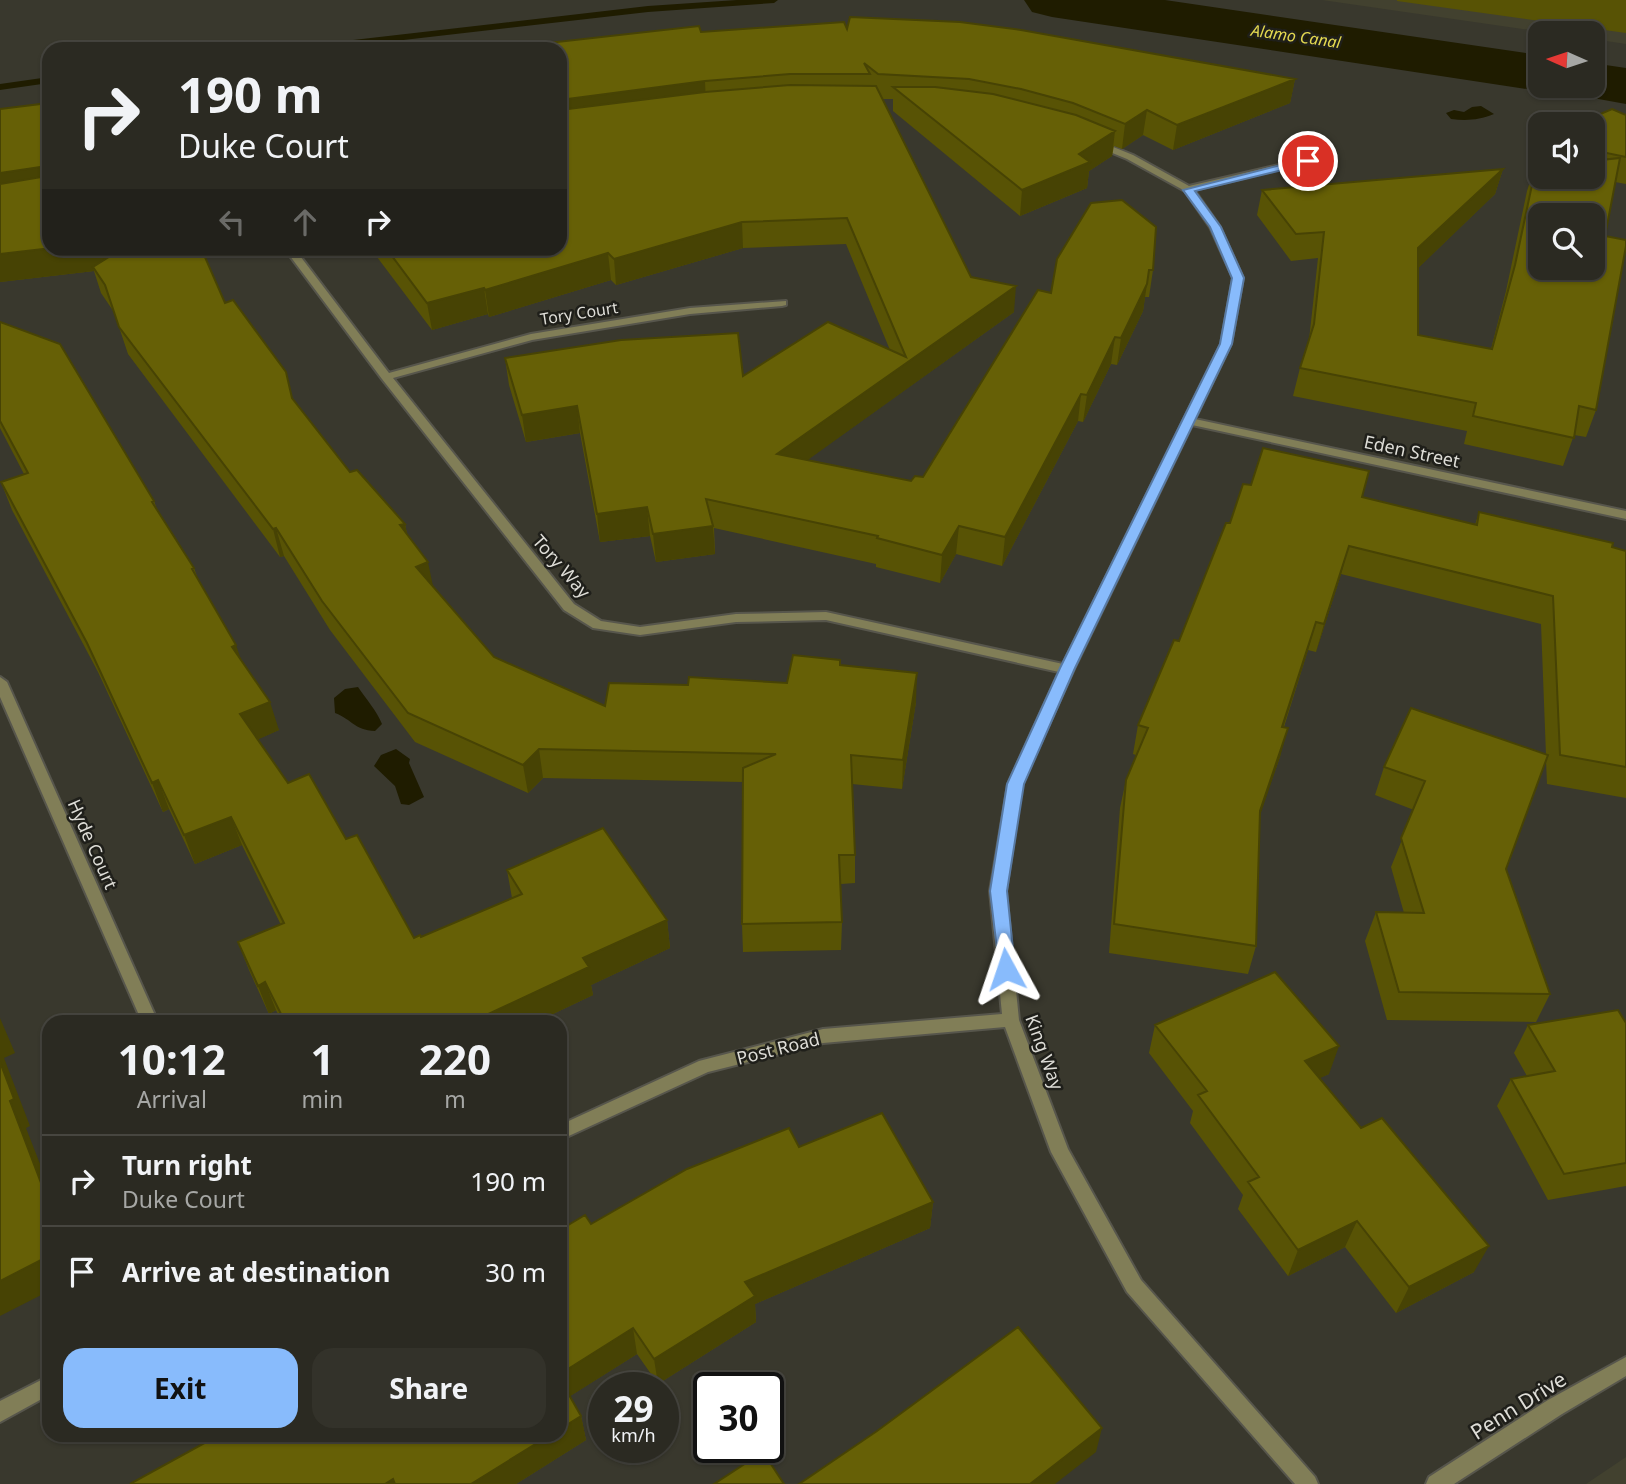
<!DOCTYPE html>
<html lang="en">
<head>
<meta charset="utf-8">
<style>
  :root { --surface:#2b2a22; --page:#33322a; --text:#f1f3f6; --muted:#a6a7a5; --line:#474640; --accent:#88bbfc }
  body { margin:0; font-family:"Noto Sans",sans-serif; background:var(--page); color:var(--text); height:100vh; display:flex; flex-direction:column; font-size:26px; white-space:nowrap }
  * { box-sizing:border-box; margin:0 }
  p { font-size:23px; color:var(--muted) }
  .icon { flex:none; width:38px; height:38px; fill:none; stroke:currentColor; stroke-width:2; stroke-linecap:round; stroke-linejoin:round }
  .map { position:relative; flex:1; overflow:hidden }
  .panel { position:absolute; left:42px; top:1015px; width:525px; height:427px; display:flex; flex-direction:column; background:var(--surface); border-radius:21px; box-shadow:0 2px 5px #0004,0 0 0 2px var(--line) }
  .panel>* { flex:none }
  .top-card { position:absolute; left:42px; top:42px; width:525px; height:214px; border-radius:21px; box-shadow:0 2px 5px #0004,0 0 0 2px var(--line); background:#2b2a22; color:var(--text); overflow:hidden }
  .needle { width:46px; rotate:273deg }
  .fabs { position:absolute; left:1528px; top:21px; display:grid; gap:14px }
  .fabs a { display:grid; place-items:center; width:77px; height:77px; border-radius:14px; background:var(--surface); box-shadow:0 2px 5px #0004,0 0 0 2px var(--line); font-size:35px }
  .speed { position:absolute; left:588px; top:1372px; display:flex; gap:14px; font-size:35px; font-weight:700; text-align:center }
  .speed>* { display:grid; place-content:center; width:91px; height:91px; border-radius:50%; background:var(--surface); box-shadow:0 2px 5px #0004,0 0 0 2px var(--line); line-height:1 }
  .speed small { font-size:18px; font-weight:400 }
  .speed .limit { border:4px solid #111; border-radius:10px; background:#fff; color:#111 }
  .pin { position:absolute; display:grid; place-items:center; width:60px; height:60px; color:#fff; margin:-30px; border:4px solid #fff; border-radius:50%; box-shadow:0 2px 7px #0007 }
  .me { position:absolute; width:77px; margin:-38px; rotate:355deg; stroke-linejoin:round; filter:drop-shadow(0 0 5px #0008) }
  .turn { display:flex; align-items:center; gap:24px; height:147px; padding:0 21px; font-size:32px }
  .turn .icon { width:91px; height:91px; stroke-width:2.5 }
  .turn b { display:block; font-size:49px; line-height:60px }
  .lanes { display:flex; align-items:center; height:66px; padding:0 21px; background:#0003; justify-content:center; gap:35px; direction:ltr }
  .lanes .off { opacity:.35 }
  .eta { display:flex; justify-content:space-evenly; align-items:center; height:119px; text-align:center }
  .eta b { font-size:42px; font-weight:700; line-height:49px }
  .primary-button { display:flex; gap:14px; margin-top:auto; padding:14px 21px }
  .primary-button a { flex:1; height:80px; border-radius:21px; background:var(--accent); color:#111; font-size:28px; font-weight:700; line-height:80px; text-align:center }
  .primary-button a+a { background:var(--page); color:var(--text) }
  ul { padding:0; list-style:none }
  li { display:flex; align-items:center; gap:21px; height:91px; padding:0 21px; border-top:2px solid var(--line) }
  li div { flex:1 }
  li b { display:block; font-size:26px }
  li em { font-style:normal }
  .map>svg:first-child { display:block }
</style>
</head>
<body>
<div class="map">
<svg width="1626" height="1484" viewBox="0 0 1626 1484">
  <rect width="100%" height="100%" fill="#39382d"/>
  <path fill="#42412f" d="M1322,0H1626V44L1593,39L1592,33H1551Z
    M1626,1457V1484H1586Z"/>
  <path fill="#1f1c00" d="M1481,106L1494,114C1479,120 1467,121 1451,119L1446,113L1454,110L1464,112L1472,107Z
    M358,687C366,699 377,711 382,724L375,731C354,730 353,720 335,713L334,698L345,689Z
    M396,749L410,759L409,763L424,797L409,805L401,804L395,786L374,766L381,755Z"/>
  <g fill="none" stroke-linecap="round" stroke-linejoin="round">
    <path fill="#1f1c00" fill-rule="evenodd" d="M737,0H778L774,3L648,12L325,49H296L301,46L648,6Z
      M49,77V83L0,90V84Z"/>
    <path fill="#1f1c00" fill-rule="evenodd" d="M1024,0H1165L1540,55V86H1561L1540,91L1052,17L1032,12Z
      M1592,63L1626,68V104L1571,94L1565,86H1592Z"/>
    <g stroke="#57564c" stroke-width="4">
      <path id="street" d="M1096,140L1133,155L1189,186L1308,158L1313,161L1194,190L1220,227L1243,278L1231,344L1195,419L1626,511V519L1192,425L1074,669L1022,784L1006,891L1019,1020L1068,1149L1141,1280L1315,1477L1318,1484H1295L1127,1292L1051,1152L1005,1027L823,1043L708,1072L560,1140V1125L699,1061L823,1029L1002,1014L990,891L1008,784L1059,672L826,620L736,622L640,635L593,628L564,610L382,379L284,248H294L389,373L531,334L690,308L786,301V305L782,306L690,314L532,340L393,378L574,604L601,621L640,627L736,614L826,612L1063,664L1221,344L1233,278L1210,227L1185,191L1127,159L1093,145L1091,143Z
        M0,677L7,682L158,1022H142L0,697Z
        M1626,1357V1376L1562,1414L1454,1484H1426L1429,1477L1548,1400Z
        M49,1376V1395L0,1422V1401Z"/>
    </g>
    <use href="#street" fill="#817e57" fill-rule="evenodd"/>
  </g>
  <path fill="#585305" d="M1397,0H1626V33L1397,1Z
    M847,29L1295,79L1290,103L1173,150L1143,135L1122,149L1114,146L1112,156L1089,171L1087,188L1020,216L893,111V99H882L971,277L1014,312L807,460L911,481L923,477L1051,293L1057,259L1153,270L1149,297H1145L1143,311L1117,365L1111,364L1083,422L1078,421L1002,566L956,554L940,583L876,567V564L714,528L715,554L656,562L650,536L600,542L580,433L526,442L509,385L505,358L743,376L890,350L846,244L743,248L616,285L611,280L489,317L488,314L432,330L377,257H375L369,248H560L701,32Z
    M0,109L225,303L293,400L350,472L405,524L407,534L432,586L494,657L605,706L688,685L787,683L840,665L916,702L902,789L852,784L855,855V883L841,884L842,922L841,950L743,952L742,924L743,782L543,778L528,793L415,742L330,630L284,556L280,557L128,354L114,312L101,293L94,271L0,282Z
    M1626,115V184L1615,182L1605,236L1596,410L1586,437L1574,435L1563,466L1464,444L1467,431L1293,396L1300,368L1309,340L1318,258L1291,261L1257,215L1262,190L1503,169L1495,194L1418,268V335L1491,349L1506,291L1527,191L1535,166L1532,165L1540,140V177H1592V124Z
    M0,322L154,501L158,512L194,568L198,579L279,730L258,739L288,783L346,839L414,938L421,937L512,898L507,870L667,920L670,948L591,985L593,995L536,1022H282L276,1010L269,1014L249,970L238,942L281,925L242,845L195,864L169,809L163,812L98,672L12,510L1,482L24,474L0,428Z
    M1251,485L1362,497L1475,525L1479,512L1626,551V798L1547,784L1546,760L1506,869L1550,994L1536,1022L1387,1020L1365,941L1376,912L1404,913L1391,867L1414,810L1375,795L1384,767L1546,755L1541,624L1341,574L1316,652L1308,650L1284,727L1280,757L1259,816L1256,946L1248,974L1109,953L1120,808L1126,780L1136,755L1133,754L1138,725L1179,641L1230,523Z
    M1626,1023V1186L1548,1200L1497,1106L1511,1079L1527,1076L1514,1053L1528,1025Z
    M1155,1025L1329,1074L1319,1078L1474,1272L1396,1313L1345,1247L1288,1276L1238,1209L1243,1195L1190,1123L1193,1111L1149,1053Z
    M799,1147L933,1202L930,1228L755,1304L756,1322L658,1384L637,1354L570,1396L581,1416L586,1440L516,1484H130L560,1435L591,1224Z"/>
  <path fill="#474304" d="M1295,79L1290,103L1173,150L1177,125Z
    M705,81L706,105L560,125V100Z
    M1147,110L1143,135L1122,149L1125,124Z
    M1115,131L1112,156L1089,171L1087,188L1020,216L1022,190Z
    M40,167L49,192L0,200V173Z
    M1503,169L1495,194L1411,275L1418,248Z
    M742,222L743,248L616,285L614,259Z
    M52,248H143L93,267L94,271L0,282V254Z
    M373,248H376L377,257H375Z
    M608,253L611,280L489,317L485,290Z
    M1147,284L1143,311L1117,365L1121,338Z
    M1016,286L1014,312L777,482V454Z
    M484,288L488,314L432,330L427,303Z
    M1115,337L1111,364L1083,422L1087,395Z
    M1081,394L1078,421L1002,566L1005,537Z
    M577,406L580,433L526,442L522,415Z
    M647,507L650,536L600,542L597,514Z
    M405,524L411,552L400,525Z
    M713,526L715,554L656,562L653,534Z
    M959,526L956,554L940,583L942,555Z
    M276,528L284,556L280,557L273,529Z
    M1349,546L1341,574L1316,652L1324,624Z
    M428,562L434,591L416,567Z
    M1316,622L1308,650L1274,755L1282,727Z
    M236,645L246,674L232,647Z
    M917,673L916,702L902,789L903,760Z
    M270,702L279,730L250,743L240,714Z
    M1288,728L1280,757L1252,839L1260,811Z
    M539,749L543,778L528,793L523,765Z
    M158,780L169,809L163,812L152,783Z
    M231,817L242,845L195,864L184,835Z
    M667,920L670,948L591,985L593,995L536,1022H471L583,958Z
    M265,982L276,1010L269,1014L258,986Z
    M0,1018L15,1053L4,1058L30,1126L26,1128L49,1187V1204L10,1101L0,1062Z
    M1339,1046L1329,1074L1296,1089L1305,1061Z
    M933,1202L930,1228L755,1304L756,1322L658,1384L654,1359L745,1282Z
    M1357,1221L1345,1247L1288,1276L1298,1250Z
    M1489,1246L1474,1272L1396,1313L1409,1287Z
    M49,1256V1291L0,1316V1281Z
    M633,1328L637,1354L564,1400L560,1384V1374Z
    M581,1416L586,1440L516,1484H471L550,1435H560V1429Z
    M1102,1428L1096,1452L1055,1484H1030Z
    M393,1479L395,1484H385Z"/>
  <path fill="#666006" stroke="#474304" stroke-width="2" fill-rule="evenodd" d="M850,17L960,22L1021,30L1295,79L1177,125L1147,110L1125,124L1073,103L1021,89L969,79L878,74L864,63L870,74H790L705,81L560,100V49H495L699,26L701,32L844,22L847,29Z
    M790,85L876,86L971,277L1016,286L777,454L911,481L915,476L923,477L1038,290L1051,293L1057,259L1091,203L1122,200L1156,227L1153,270H1149L1147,284L1121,338L1115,337L1087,395L1081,394L1005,537L959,526L942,555L877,538L878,536L706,499L713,526L653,534L647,507L597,514L577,406L522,415L505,358L621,340L738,333L743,376L828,322L906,357L847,218L742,222L614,259L608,253L485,290L484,288L427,303L386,248H560V110L705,92Z
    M893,87H935L993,94L1076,115L1115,131L1079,154L1090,162L1022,190Z
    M49,103V248H52L0,254V184L42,177L43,169L40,167L0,173V109Z
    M1612,109L1626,115V157L1592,150V124H1577Z
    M1620,158L1605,236L1626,240V246L1596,410L1579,406L1574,438L1473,416L1476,403L1300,368L1314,324L1324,232L1296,234L1262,190L1503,169L1418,248V335L1492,349L1515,265L1536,166L1540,165V177H1592V161ZM1540,215H1592V268H1540Z
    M123,248H201L225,303L233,300L286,372L292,398L350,472L357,470L405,524L400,525L428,562L416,567L494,657L605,706L609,683L688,685L689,677L787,683L793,655L840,660V665L917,673L903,760L851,755L855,855H839L842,922L742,924L743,768L776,754L539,749L523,765L408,713L322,601L276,528L273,529L119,327L105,285L93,267Z
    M0,322L60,344L154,501L152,502L194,568L192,569L236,645L232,647L270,702L240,714L288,783L309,774L346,839L357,835L414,938L420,935L421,937L522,894L507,870L603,828L667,920L583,958L589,967L471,1022H285L265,982L258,986L238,942L284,923L231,817L184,835L158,780L152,783L87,643L1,482L28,473L0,421Z
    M1263,448L1369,471L1362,497L1477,525L1479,512L1613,543L1612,547L1626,551V767L1560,755L1553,596L1349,546L1324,624L1316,622L1282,727L1288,728L1260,811L1256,946L1114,924L1126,780L1148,728L1138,725L1174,640L1179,641L1226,523H1230L1243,484L1251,485Z
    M1411,708L1548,755L1506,869L1550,994L1399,992L1376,912L1424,913L1401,838L1425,781L1384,767Z
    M1275,972L1339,1046L1305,1061L1361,1128L1382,1118L1489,1246L1409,1287L1357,1221L1298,1250L1248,1182L1259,1177L1198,1095L1207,1091L1155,1025Z
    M1618,1010L1626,1023V1163L1564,1174L1511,1079L1555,1071L1528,1025Z
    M0,1062L14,1099L10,1101L49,1204V1256L0,1281Z
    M882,1113L933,1202L745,1282L755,1296L654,1359L633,1328L560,1374V1230L585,1215L591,1224L687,1169L789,1128L799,1147Z
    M1018,1327L1102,1428L1030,1484H799L877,1431Z
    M560,1379L581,1416L560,1429Z
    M219,1435H550L471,1484H395L393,1479L385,1484H130Z
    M763,1452L784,1484H714Z"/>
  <path fill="#88bbfc" stroke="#587aa4" stroke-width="2" d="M1308,158L1313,161L1312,163L1195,191L1221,227L1244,278L1232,344L1075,668L1024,784L1007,891L1015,969L1012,974L1006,976L1000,974L990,891L1007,784L1060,668L1220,344L1232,278L1210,227L1183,190Z"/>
  <g text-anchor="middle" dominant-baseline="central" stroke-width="5" stroke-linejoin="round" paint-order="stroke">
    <g font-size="16" font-style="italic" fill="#e3d850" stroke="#1f1f1a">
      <text transform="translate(1296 36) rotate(8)">Alamo Canal</text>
    </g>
    <g font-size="16" fill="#deddd7" stroke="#1f1f1a">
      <text transform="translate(579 313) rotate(-9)">Tory Court</text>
    </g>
    <g font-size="18" fill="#deddd7" stroke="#1f1f1a">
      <text transform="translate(1412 451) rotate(12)">Eden Street</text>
      <text transform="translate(562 566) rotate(49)">Tory Way</text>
      <text transform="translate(93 844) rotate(66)">Hyde Court</text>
      <text transform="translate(778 1048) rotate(-14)">Post Road</text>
      <text transform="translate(1045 1052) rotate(70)">King Way</text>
    </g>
    <g font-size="21" fill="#deddd7" stroke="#1f1f1a">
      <text transform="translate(1518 1405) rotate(-32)">Penn Drive</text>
    </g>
  </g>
</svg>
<div class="fabs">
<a><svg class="needle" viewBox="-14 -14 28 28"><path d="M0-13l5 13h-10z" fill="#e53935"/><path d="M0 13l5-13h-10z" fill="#a6a7a5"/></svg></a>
<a><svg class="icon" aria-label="sound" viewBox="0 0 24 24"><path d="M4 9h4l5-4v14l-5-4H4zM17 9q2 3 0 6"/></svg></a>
<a><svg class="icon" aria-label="search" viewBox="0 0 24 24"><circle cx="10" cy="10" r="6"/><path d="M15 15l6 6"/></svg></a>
</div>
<div class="speed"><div>29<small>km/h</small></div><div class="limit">30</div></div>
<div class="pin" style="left:1308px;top:161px;background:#d93025"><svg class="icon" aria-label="arrive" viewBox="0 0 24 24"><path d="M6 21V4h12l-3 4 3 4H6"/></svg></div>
<svg class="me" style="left:1006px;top:969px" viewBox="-20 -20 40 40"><path d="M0-17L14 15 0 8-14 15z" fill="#88bbfc" stroke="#fff" stroke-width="4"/></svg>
<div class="top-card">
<div class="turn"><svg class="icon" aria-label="right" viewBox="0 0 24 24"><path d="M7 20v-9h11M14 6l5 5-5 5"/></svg><div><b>190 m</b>Duke Court</div></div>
<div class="lanes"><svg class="icon off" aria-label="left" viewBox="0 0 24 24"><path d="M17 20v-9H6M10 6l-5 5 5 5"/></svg><svg class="icon off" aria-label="ahead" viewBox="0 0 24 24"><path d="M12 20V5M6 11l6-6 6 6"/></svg><svg class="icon" aria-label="right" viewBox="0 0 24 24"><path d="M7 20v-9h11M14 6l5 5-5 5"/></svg></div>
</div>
<section class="panel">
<div class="eta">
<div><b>10:12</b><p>Arrival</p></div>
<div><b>1</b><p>min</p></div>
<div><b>220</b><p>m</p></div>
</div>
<ul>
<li><svg class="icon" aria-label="right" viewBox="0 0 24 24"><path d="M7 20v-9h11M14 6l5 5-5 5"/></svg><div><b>Turn right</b><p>Duke Court</p></div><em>190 m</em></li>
<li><svg class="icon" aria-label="arrive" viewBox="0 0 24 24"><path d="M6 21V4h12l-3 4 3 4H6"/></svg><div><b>Arrive at destination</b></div><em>30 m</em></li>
</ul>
<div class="primary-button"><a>Exit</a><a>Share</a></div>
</section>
</div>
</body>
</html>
